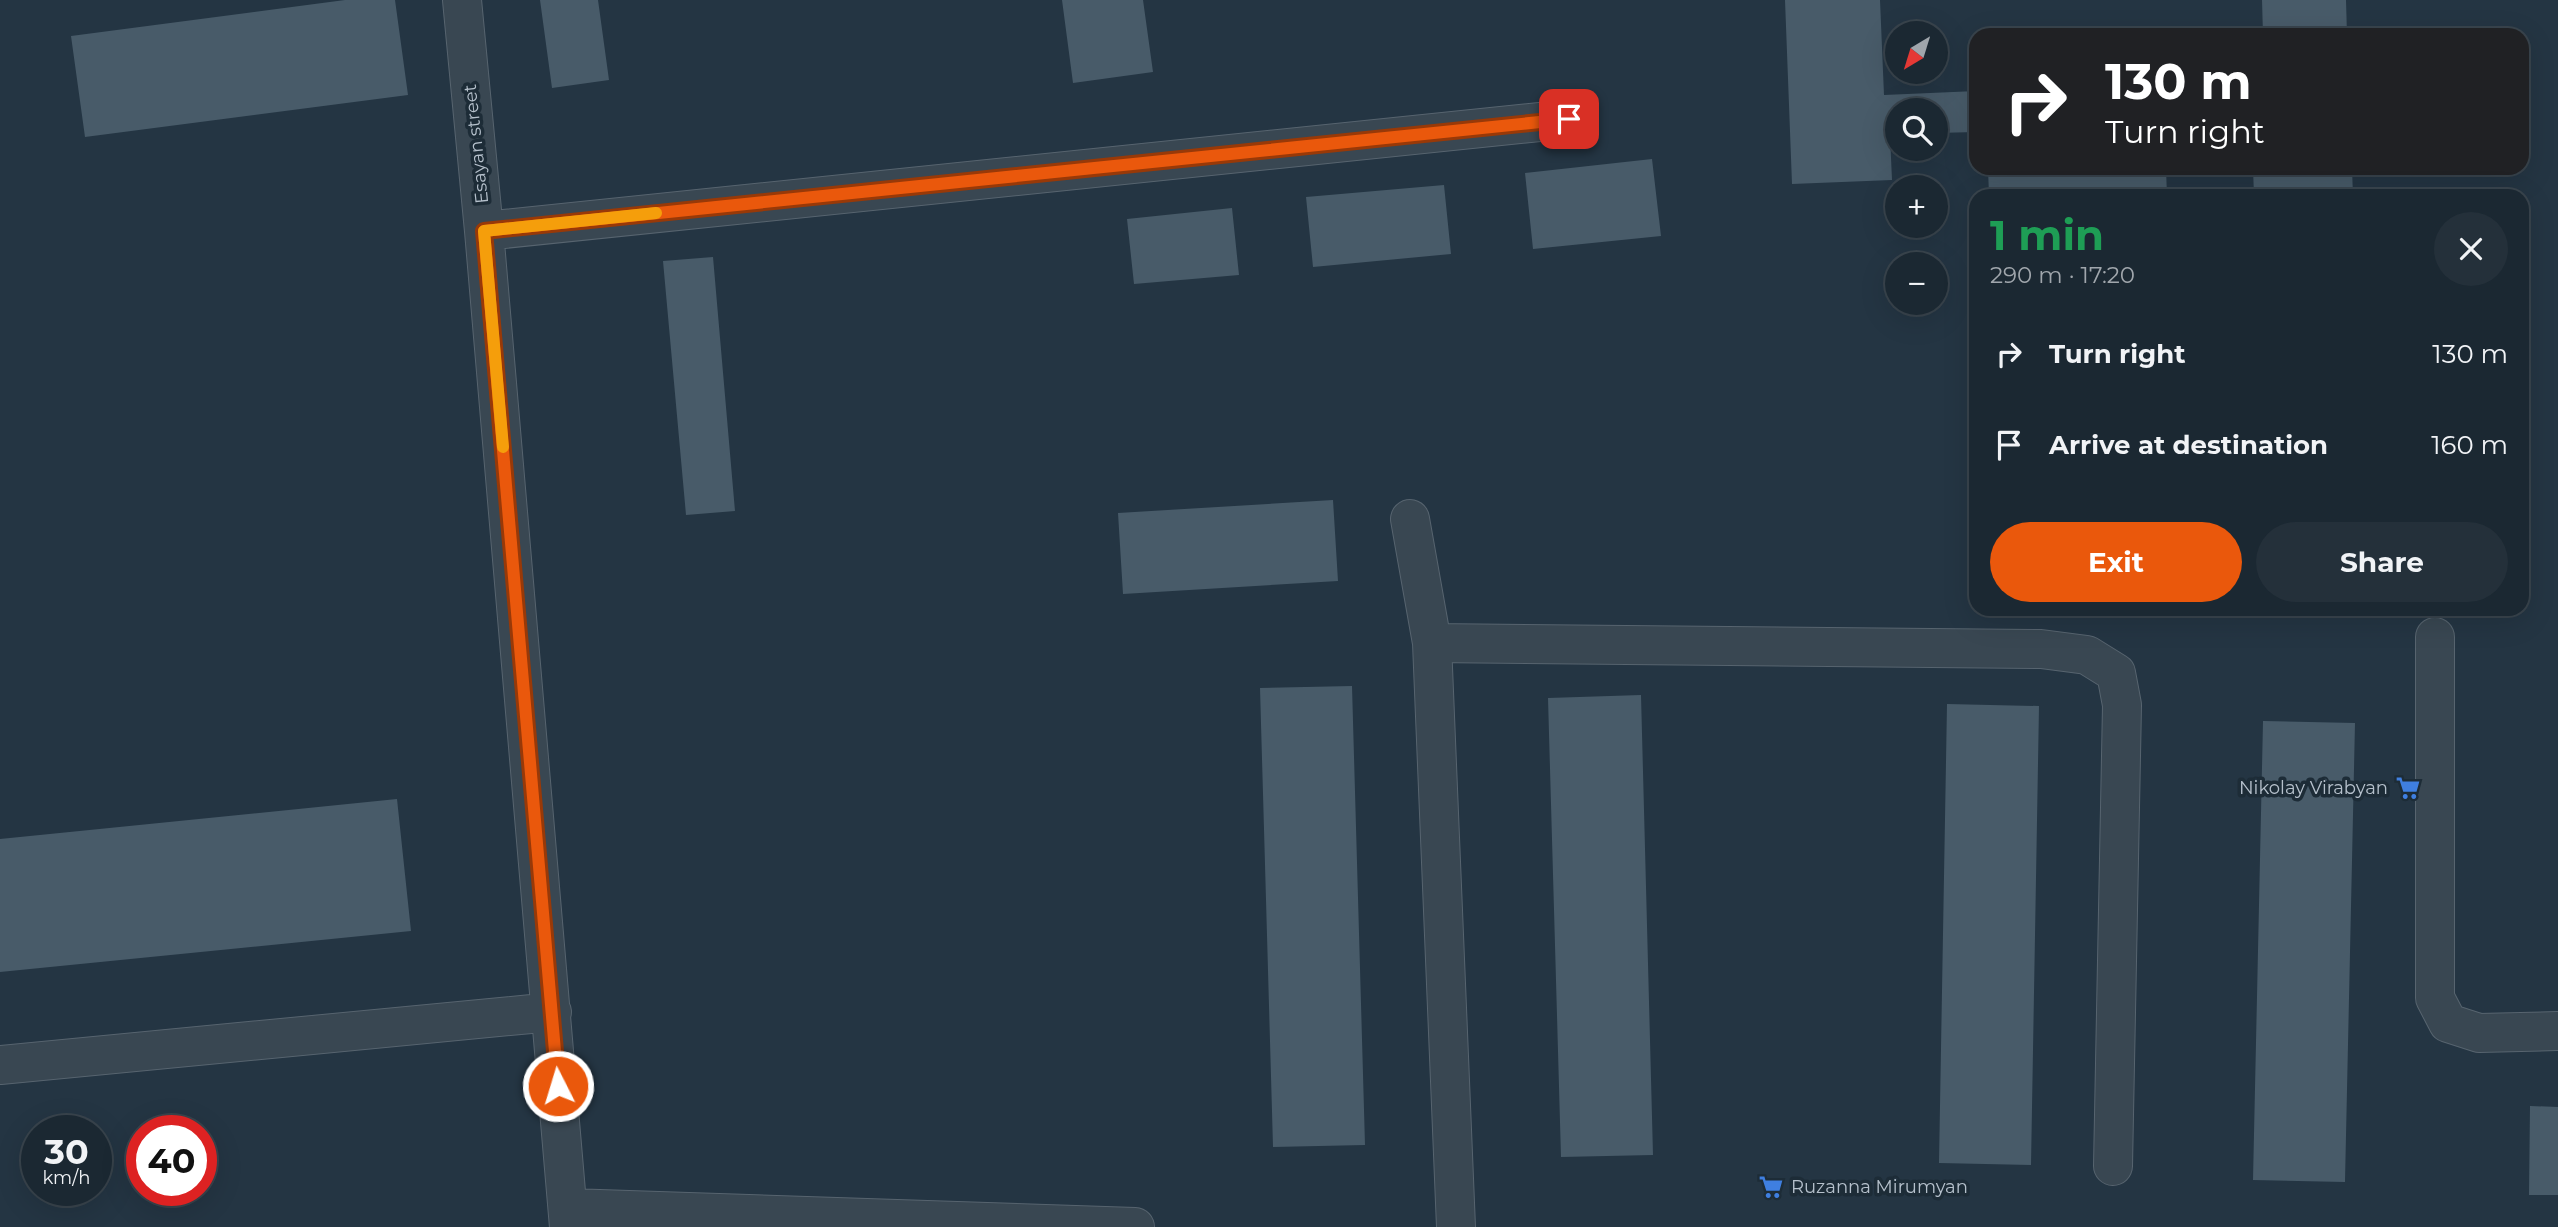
<!DOCTYPE html>
<html lang="en">
<head>
<meta charset="utf-8">
<style>
  :root { --surface:#1b2832; --page:#24303a; --text:#f1f3f6; --muted:#a0a6ac; --line:#39444d; --accent:#ea580c }
  body { margin:0; font-family:Montserrat,sans-serif; background:var(--page); color:var(--text); height:100vh; display:flex; flex-direction:column; font-size:26px; white-space:nowrap }
  * { box-sizing:border-box; margin:0 }
  p { font-size:23px; color:var(--muted) }
  .icon { flex:none; width:38px; height:38px; fill:none; stroke:currentColor; stroke-width:2; stroke-linecap:round; stroke-linejoin:round }
  .map { position:relative; flex:1; overflow:hidden }
  .drawer { position:absolute; left:1969px; top:189px; width:560px; height:427px; display:flex; flex-direction:column; background:var(--surface); border-radius:21px; box-shadow:0 7px 28px #0002,0 0 0 2px var(--line) }
  .drawer>* { flex:none }
  .top-card { position:absolute; left:1969px; top:28px; width:560px; height:147px; border-radius:21px; box-shadow:0 7px 28px #0002,0 0 0 2px var(--line); background:#202124; color:#fff; overflow:hidden }
  .needle { width:46px; rotate:218deg }
  .controls { position:absolute; left:1885px; top:21px; display:grid; gap:14px }
  .controls a { display:grid; place-items:center; width:63px; height:63px; border-radius:50%; background:var(--surface); box-shadow:0 7px 28px #0002,0 0 0 2px var(--line); font-size:35px }
  .speed { position:absolute; left:21px; top:1115px; display:flex; gap:14px; font-size:35px; font-weight:700; text-align:center }
  .speed>* { display:grid; place-content:center; width:91px; height:91px; border-radius:50%; background:var(--surface); box-shadow:0 7px 28px #0002,0 0 0 2px var(--line); line-height:1 }
  .speed small { font-size:18px; font-weight:400 }
  .speed .limit { border:10px solid #d22; background:#fff; color:#111 }
  .pin { position:absolute; display:grid; place-items:center; width:60px; height:60px; color:#fff; margin:-30px; border-radius:14px; box-shadow:0 4px 10px #0006 }
  .me { position:absolute; width:77px; margin:-38px; rotate:355deg; stroke-linejoin:round; filter:drop-shadow(0 0 5px #0008) }
  .turn { display:flex; align-items:center; gap:24px; height:147px; padding:0 21px; font-size:32px }
  .turn .icon { width:91px; height:91px; stroke-width:2.5 }
  .turn b { display:block; font-size:49px; line-height:60px }
  .round { display:grid; place-items:center; flex:none; width:74px; height:74px; border-radius:37px; background:var(--page) }
  .head { display:flex; align-items:center; justify-content:space-between; height:119px; padding:0 21px }
  h1 { font-size:42px; font-weight:700; line-height:52px; color:#1e9e55 }
  .cta { display:flex; gap:14px; margin-top:auto; padding:14px 21px }
  .cta a { flex:1; height:80px; border-radius:42px; background:var(--accent); color:#fff; font-size:28px; font-weight:700; line-height:80px; text-align:center }
  .cta a+a { background:var(--page); color:var(--text) }
  ul { padding:0; list-style:none }
  li { display:flex; align-items:center; gap:21px; height:91px; padding:0 21px }
  li div { flex:1 }
  li b { display:block; font-size:26px }
  li em { font-style:normal }
  .map>svg:first-child { display:block }
</style>
</head>
<body>
<div class="map">
<svg width="2558" height="1227" viewBox="0 0 2558 1227">
  <rect width="100%" height="100%" fill="#243543"/>
  <path fill="#485b69" d="M345,0H395L408,95L85,137L71,36Z
    M540,0H598L609,80L552,88Z
    M1062,0H1143L1153,72L1073,83Z
    M1785,0H1880L1884,95L1976,91V132L1936,133V110H1897V134L1890,135L1892,180L1792,184Z
    M2262,0H2346L2347,35H2263Z
    M1652,159L1661,236L1533,249L1525,173Z
    M1988,168H2166L2167,196H1989Z
    M2253,168H2352L2353,196H2254Z
    M1444,185L1451,254L1313,267L1306,197Z
    M1232,208L1239,275L1134,284L1127,219Z
    M713,257L735,511L686,515L663,261Z
    M1333,500L1338,581L1123,594L1118,513Z
    M1352,686L1365,1145L1273,1147L1260,688Z
    M1641,695L1653,1155L1561,1157L1548,698Z
    M1947,704L2039,706L2031,1165L1939,1163Z
    M2263,721L2355,723L2345,1182L2253,1180Z
    M397,799L411,931L0,972V839Z
    M2530,1106L2558,1107V1195H2529Z"/>
  <g fill="none" stroke-linecap="round" stroke-linejoin="round">
    <g stroke="#57646f" stroke-width="40">
      <path id="minor" d="M462,0L484,231L569,1227
        M484,231L1569,119
        M1410,519L1432,643L1456,1227
        M2435,637V998L2448,1023L2479,1033L2558,1031
        M1432,643L2041,649L2087,655L2116,673L2122,705L2113,1166
        M0,1065L552,1012
        M569,1208L1135,1227"/>
    </g>
    <use href="#minor" stroke="#394752" stroke-width="38"/>
  </g>
  <g fill="none" stroke-linecap="round" stroke-linejoin="round">
    <g stroke="#983908" stroke-width="18">
      <path id="route" d="M558,1086L484,231L1569,119"/>
    </g>
    <use href="#route" stroke="#ea580c" stroke-width="12"/>
    <path stroke="#f59e0b" stroke-width="12" d="M503,447L484,231L656,213"/>
  </g>
  <defs>
    <g id="supermarket-bare" transform="scale(1.89)"><path d="M-6-5.5h2.5l.6 2H6L4.5 2H-2.5L-4.4-4H-6ZM-1.5 3.2a1.3 1.3 0 1 0 .1 0ZM3 3.2a1.3 1.3 0 1 0 .1 0Z" fill="#3f7fe0" stroke="#1d2c37" stroke-width="2.5" paint-order="stroke"/></g>
  </defs>
  <g fill-rule="evenodd">
    <use href="#supermarket-bare" x="2408" y="788"/>
    <use href="#supermarket-bare" x="1771" y="1187"/>
  </g>
  <g text-anchor="middle" dominant-baseline="central" stroke-width="7" stroke-linejoin="round" paint-order="stroke">
    <g font-size="18" fill="#b6c1cc" stroke="#1d2c37">
      <text transform="translate(476 144) rotate(-96)">Esayan street</text>
    </g>
    <g font-size="18" fill="#b6c1cc" stroke="#1d2c37" text-anchor="end">
      <text x="2388" y="788">Nikolay Virabyan</text>
      <text x="1791" y="1187" text-anchor="start">Ruzanna Mirumyan</text>
    </g>
  </g>
</svg>
<div class="controls">
<a><svg class="needle" viewBox="-14 -14 28 28"><path d="M0-13l5 13h-10z" fill="#e53935"/><path d="M0 13l5-13h-10z" fill="#a0a6ac"/></svg></a>
<a><svg class="icon" aria-label="search" viewBox="0 0 24 24"><circle cx="10" cy="10" r="6"/><path d="M15 15l6 6"/></svg></a>
<a>+</a>
<a>−</a>
</div>
<div class="speed"><div>30<small>km/h</small></div><div class="limit">40</div></div>
<div class="pin" style="left:1569px;top:119px;background:#d93025"><svg class="icon" aria-label="arrive" viewBox="0 0 24 24"><path d="M6 21V4h12l-3 4 3 4H6"/></svg></div>
<svg class="me" style="left:558px;top:1086px" viewBox="-20 -20 40 40"><circle r="17" fill="#ea580c" stroke="#fff" stroke-width="3"/><path d="M0-11L8 9 0 5-8 9z" fill="#fff"/></svg>
<div class="top-card">
<div class="turn"><svg class="icon" aria-label="right" viewBox="0 0 24 24"><path d="M7 20v-9h11M14 6l5 5-5 5"/></svg><div><b>130 m</b>Turn right</div></div>
</div>
<section class="drawer">
<div class="head"><div><h1>1 min</h1><p>290 m · 17:20</p></div><a class="round"><svg class="icon" aria-label="close" viewBox="0 0 24 24"><path d="M6 6l12 12M18 6L6 18"/></svg></a></div>
<ul>
<li><svg class="icon" aria-label="right" viewBox="0 0 24 24"><path d="M7 20v-9h11M14 6l5 5-5 5"/></svg><div><b>Turn right</b></div><em>130 m</em></li>
<li><svg class="icon" aria-label="arrive" viewBox="0 0 24 24"><path d="M6 21V4h12l-3 4 3 4H6"/></svg><div><b>Arrive at destination</b></div><em>160 m</em></li>
</ul>
<div class="cta"><a>Exit</a><a>Share</a></div>
</section>
</div>
</body>
</html>
